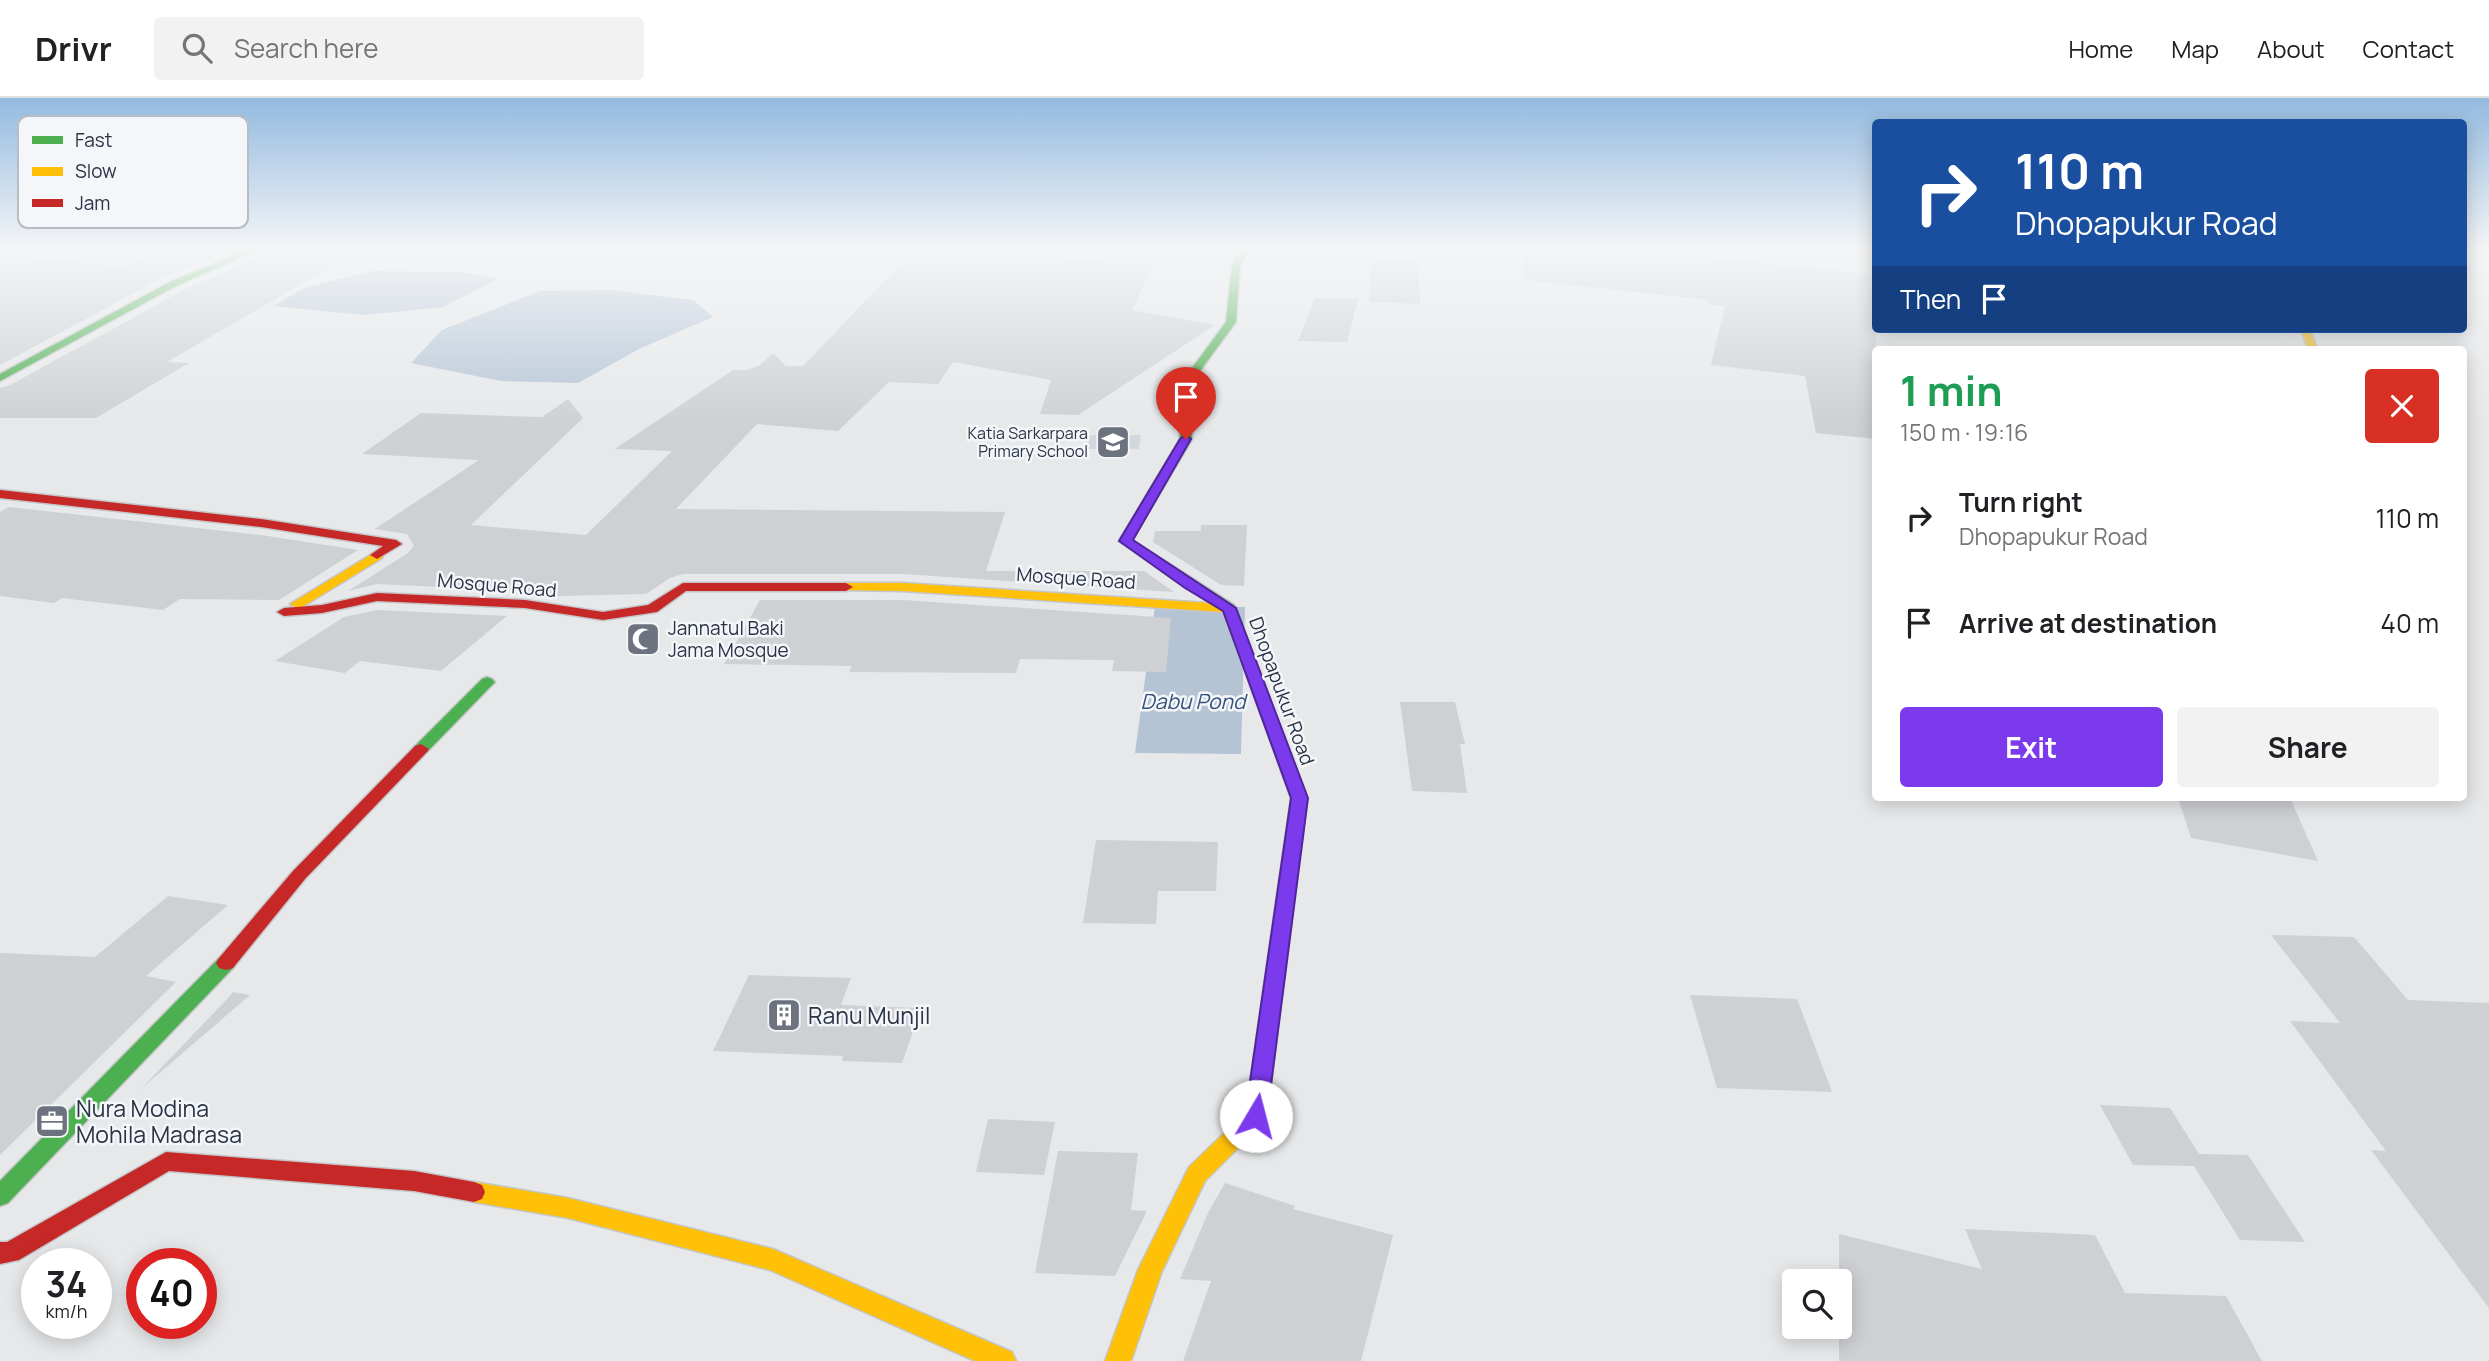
<!DOCTYPE html>
<html lang="en">
<head>
<meta charset="utf-8">
<style>
  :root { --surface:#fff; --page:#f2f2f2; --text:#202124; --muted:#757577; --line:#e0e0e0; --accent:#7c3aed }
  body { margin:0; font-family:Manrope,sans-serif; background:var(--page); color:var(--text); height:100vh; display:flex; flex-direction:column; font-size:26px; white-space:nowrap }
  * { box-sizing:border-box; margin:0 }
  p { font-size:23px; color:var(--muted) }
  .icon { flex:none; width:38px; height:38px; fill:none; stroke:currentColor; stroke-width:2; stroke-linecap:round; stroke-linejoin:round }
  .map { position:relative; flex:1; overflow:hidden }
  .details { position:absolute; left:1872px; top:248px; width:595px; height:455px; display:flex; flex-direction:column; background:var(--surface); border-radius:7px; box-shadow:0 4px 18px #0003 }
  .details>* { flex:none }
  .guide { position:absolute; left:1872px; top:21px; width:595px; height:214px; border-radius:7px; box-shadow:0 4px 18px #0003; background:#1a4fa0; color:#fff; overflow:hidden }
  .fabs { position:absolute; left:1782px; top:1171px; display:grid; gap:14px }
  .fabs a { display:grid; place-items:center; width:70px; height:70px; border-radius:7px; background:var(--surface); box-shadow:0 4px 18px #0003; font-size:35px }
  .speed { position:absolute; left:21px; top:1150px; display:flex; gap:14px; font-size:35px; font-weight:700; text-align:center }
  .speed>* { display:grid; place-content:center; width:91px; height:91px; border-radius:50%; background:var(--surface); box-shadow:0 4px 18px #0003; line-height:1 }
  .speed small { font-size:18px; font-weight:400 }
  .speed .limit { border:10px solid #d22; background:#fff; color:#111 }
  .pin { position:absolute; display:grid; place-items:center; width:60px; height:60px; color:#fff; margin:-72px -30px; border-radius:50% 50% 50% 0; rotate:-45deg; box-shadow:0 0 7px #0007 }
  .pin .icon { rotate:45deg }
  .me { position:absolute; width:77px; margin:-38px; rotate:8deg; stroke-linejoin:round; filter:drop-shadow(0 0 5px #0008) }
  .turn { display:flex; align-items:center; gap:24px; height:147px; padding:0 28px; font-size:32px }
  .turn .icon { width:91px; height:91px; stroke-width:2.5 }
  .turn b { display:block; font-size:49px; line-height:60px }
  .then { display:flex; align-items:center; height:66px; padding:0 28px; background:#0003; gap:14px; font-size:26px }
  .round { display:grid; place-items:center; flex:none; width:74px; height:74px; border-radius:7px; background:var(--page) }
  .head { display:flex; align-items:center; justify-content:space-between; height:119px; padding:0 28px }
  h1 { font-size:42px; font-weight:700; line-height:52px; color:#1e9e55 }
  .cta { display:flex; gap:14px; margin-top:auto; padding:14px 28px }
  .cta a { flex:1; height:80px; border-radius:7px; background:var(--accent); color:#fff; font-size:28px; font-weight:700; line-height:80px; text-align:center }
  .cta a+a { background:var(--page); color:var(--text) }
  ul { padding:0; list-style:none }
  li { display:flex; align-items:center; gap:21px; height:105px; padding:0 28px }
  li div { flex:1 }
  li b { display:block; font-size:26px }
  li em { font-style:normal }
  header { display:flex; align-items:center; gap:42px; box-sizing:border-box; height:98px; padding:0 35px; background:var(--surface); border-bottom:2px solid var(--line) }
  header strong { font-size:33px }
  nav { display:flex; gap:38px; margin-inline-start:auto; font-size:24px }
  .search { width:490px; height:63px; background:var(--page); display:flex; align-items:center; gap:18px; box-sizing:border-box; padding:0 24px; border-radius:7px; color:var(--muted); font-size:26px }
  .map>svg:first-child { display:block }
</style>
</head>
<body>
<header>
<strong>Drivr</strong>
<div class="search"><svg class="icon" aria-label="search" viewBox="0 0 24 24"><circle cx="10" cy="10" r="6"/><path d="M15 15l6 6"/></svg>Search here</div>
<nav><a>Home</a><a>Map</a><a>About</a><a>Contact</a></nav>
</header>
<div class="map">
<svg width="2489" height="1263" viewBox="0 0 2489 1263">
  <rect width="100%" height="100%" fill="#e6e8ea"/>
  <path fill="#d4d7dd" d="M1088,337H1141L1139,351H1084Z"/>
  <path fill="#b4c4d5" d="M372,173L460,174L498,181L443,209L364,217L274,208L304,190Z
    M611,192L693,202L713,219L639,251L578,285L501,283L411,265L442,232L540,193Z
    M1155,508L1245,509L1241,656L1135,655Z"/>
  <path fill="#ced0d3" d="M158,152H231L162,180L0,267V155L123,169Z
    M266,152H360L167,264L189,265L96,320H0V290L10,287L180,194L261,158Z
    M914,152H1068L1061,163L1154,166L1132,212L1215,227L1078,317L1040,316L1051,282L953,264L938,286L889,284L838,333L757,326L676,411L1005,414L986,473H1144L1174,494L903,476H683L670,480L646,496L557,498L525,493L377,486L348,493L408,455L414,448L407,436L375,431L479,362L362,356L421,315L542,319L568,301L583,320L471,427L586,437L672,353L615,351L733,272H748L760,267L773,255L786,268H803Z
    M1525,152H1642L1876,177V341L1816,335L1805,278L1711,267L1725,208L1708,207L1709,202L1523,182Z
    M1372,160L1418,162L1420,206L1369,204Z
    M1315,200L1358,201L1347,244L1298,243Z
    M9,409L261,437L358,452L279,502L180,501L163,512L62,500L54,505L0,498V414Z
    M1201,427H1247L1244,488L1221,487L1153,444L1155,433H1201Z
    M760,502H903L1171,520L1166,574L1112,573L1114,562L1020,561L1016,575L849,574L852,568L724,566Z
    M377,512L507,518L441,573L360,563L345,575L275,563L344,519Z
    M1400,604H1455L1465,646H1460L1467,695L1412,693Z
    M2178,700H2290L2318,763L2191,740Z
    M1096,742L1218,744L1216,793H1158L1156,826L1083,825Z
    M168,798L228,807L146,878L176,884L0,1057V855L95,859Z
    M2271,837L2354,839L2408,902L2489,905V1210L2371,1052L2386,1053L2290,923L2340,925Z
    M749,877L851,880L841,907L921,910L902,965L842,963L843,958L713,953Z
    M233,894L250,897L141,991L228,900Z
    M1690,897L1797,901L1832,994L1717,990Z
    M2100,1007L2170,1010L2199,1056L2248,1057L2305,1144L2240,1142L2194,1068L2133,1067Z
    M988,1021L1055,1024L1044,1077L976,1074Z
    M1058,1053L1138,1055L1131,1112L1147,1113L1115,1178L1035,1175Z
    M1225,1085L1295,1108L1293,1111L1393,1137L1361,1263H1183L1211,1183L1180,1181L1208,1115Z
    M1965,1131L2095,1137L2125,1195L2226,1198L2262,1263H1839V1136L1982,1171Z"/>
  <g fill="none" stroke-linecap="round" stroke-linejoin="round">
    <g stroke="#c4c6c8" stroke-width="3">
      <path id="fast" d="M247,152H257L174,189L0,283V276L168,185Z
        M1241,152H1249L1240,167L1236,224L1189,288L1192,341L1132,442L1234,507L1258,570L1251,574L1244,570L1223,512L1119,443L1180,341L1179,288L1226,224L1232,167Z
        M487,579L492,581L495,584L492,587L427,654H415L413,651L415,648L482,581Z
        M226,858L233,860L236,865L233,870L8,1105L0,1108V1083L219,860Z"/>
    </g>
    <g stroke="#c4c6c8" stroke-width="3">
      <path id="slow" d="M2295,231L2310,232L2318,252H2308L2303,236Z
        M377,453L382,454V460L302,509L297,510L290,506Z
        M846,485H903L1223,506L1230,510L1223,514L903,493L841,492L839,489L841,486Z
        M1267,929L1274,931L1277,937L1267,1018L1264,1024L1205,1083L1162,1173L1131,1263H1105L1138,1172L1189,1069L1246,1014L1257,937L1260,931Z
        M474,1084L568,1100L773,1151L1012,1254L1016,1263H975L770,1172L568,1120L474,1104L466,1101L463,1094L466,1087Z"/>
    </g>
    <g stroke="#c4c6c8" stroke-width="3">
      <path id="jam" d="M0,392L261,421L396,442L402,446L377,461L370,457L383,448L261,429L0,400Z
        M683,485H846L853,489L846,493H686L657,514L603,522L525,510L377,503L322,515L284,518L277,514L284,510L322,507L377,495L525,502L603,514L648,507Z
        M1251,566L1258,570L1307,700L1277,937L1274,943L1267,945L1260,943L1257,937L1291,700L1244,570Z
        M421,646L429,651L427,654L305,781L233,870L226,872L219,870L216,865L219,860L293,773L415,648Z
        M166,1054L414,1073L474,1084L482,1087L485,1094L482,1101L474,1104L414,1093L169,1073L19,1162L0,1166V1144H7Z"/>
    </g>
    <use href="#fast" fill="#4caf50" fill-rule="evenodd"/>
    <use href="#slow" fill="#ffc107" fill-rule="evenodd"/>
    <use href="#jam" fill="#c62828" fill-rule="evenodd"/>
  </g>
  <linearGradient id="sky" x2="0" y2="1"><stop stop-color="#93bae0"/><stop offset="0.46" stop-color="#f4f5f6"/><stop offset="1" stop-color="#f4f5f6" stop-opacity="0"/></linearGradient>
  <rect width="2489" height="328" fill="url(#sky)"/>
  <path fill="#7c3aed" stroke="#51269a" stroke-width="2" d="M1186,337L1191,341L1133,442L1236,510L1308,700L1267,1018L1264,1024L1256,1027L1248,1024L1245,1018L1291,700L1223,513L1185,490L1119,443L1180,341Z"/>
  <defs>
    <g id="school-square" transform="scale(1.75)"><rect x="-9" y="-9" width="18" height="18" rx="4" fill="#6c737f" stroke="#f4f6f9"/><path d="M0-5L7-2L0 1L-7-2ZM-4 1L0 2.5L4 1V4Q0 6-4 4Z" fill="#fff"/></g>
    <g id="mosque-square" transform="scale(1.75)"><rect x="-9" y="-9" width="18" height="18" rx="4" fill="#6c737f" stroke="#f4f6f9"/><path d="M3.5-4.9A6 6 0 1 0 3.5 4.9A5 5 0 1 1 3.5-4.9Z" fill="#fff"/></g>
    <g id="building-square" transform="scale(1.75)"><rect x="-9" y="-9" width="18" height="18" rx="4" fill="#6c737f" stroke="#f4f6f9"/><path d="M-4-6H4V6H1V3H-1V6H-4ZM-2.5-4.3h1.7v1.8h-1.7ZM.8-4.3h1.7v1.8H.8ZM-2.5-1h1.7V.8h-1.7ZM.8-1h1.7V.8H.8Z" fill="#fff"/></g>
    <g id="office-square" transform="scale(1.75)"><rect x="-9" y="-9" width="18" height="18" rx="4" fill="#6c737f" stroke="#f4f6f9"/><path d="M-6-3h4V-5.5h4V-3h4V5H-6ZM-1-4.5V-3h2v-1.5ZM-6 0V1H6V0Z" fill="#fff"/></g>
  </defs>
  <g fill-rule="evenodd">
    <use href="#school-square" x="1113" y="344"/>
    <use href="#mosque-square" x="643" y="541"/>
    <use href="#building-square" x="784" y="917"/>
    <use href="#office-square" x="52" y="1023"/>
  </g>
  <g text-anchor="middle" dominant-baseline="central" stroke-width="5" stroke-linejoin="round" paint-order="stroke">
    <g font-size="16" fill="#2b3445" stroke="#f4f6f9" text-anchor="end">
      <text x="1088" y="335">Katia Sarkarpara<tspan x="1088" dy="18">Primary School</tspan></text>
    </g>
    <g font-size="19" fill="#2b3445" stroke="#f4f6f9">
      <text transform="translate(1076 480) rotate(4)">Mosque Road</text>
      <text transform="translate(497 487) rotate(5)">Mosque Road</text>
      <text transform="translate(1282 593) rotate(70)">Dhopapukur Road</text>
    </g>
    <g font-size="19" fill="#2b3445" stroke="#f4f6f9" text-anchor="start">
      <text x="668" y="530">Jannatul Baki<tspan x="668" dy="22">Jama Mosque</tspan></text>
    </g>
    <g font-size="21" font-style="italic" fill="#34527a" stroke="#f4f6f9">
      <text x="1193" y="603">Dabu Pond</text>
    </g>
    <g font-size="23" fill="#2b3445" stroke="#f4f6f9" text-anchor="start">
      <text x="808" y="917">Ranu Munjil</text>
      <text x="76" y="1010">Nura Modina<tspan x="76" dy="26">Mohila Madrasa</tspan></text>
    </g>
  </g>
  <rect x="18" y="18" width="230" height="112" rx="10" fill="#f4f6f9" stroke="#b8bcc3" stroke-width="2"/>
  <rect x="32" y="38" width="31" height="8" fill="#4caf50"/>
  <rect x="32" y="69" width="31" height="9" fill="#ffc107"/>
  <rect x="32" y="101" width="31" height="8" fill="#c62828"/>
  <g font-size="19" fill="#2b3445">
    <text x="75" y="49">Fast</text>
    <text x="75" y="80">Slow</text>
    <text x="75" y="112">Jam</text>
  </g>
</svg>
<div class="fabs">
<a><svg class="icon" aria-label="search" viewBox="0 0 24 24"><circle cx="10" cy="10" r="6"/><path d="M15 15l6 6"/></svg></a>
</div>
<div class="speed"><div>34<small>km/h</small></div><div class="limit">40</div></div>
<div class="pin" style="left:1186px;top:341px;background:#d93025"><svg class="icon" aria-label="arrive" viewBox="0 0 24 24"><path d="M6 21V4h12l-3 4 3 4H6"/></svg></div>
<svg class="me" style="left:1256px;top:1018px" viewBox="-20 -20 40 40"><circle r="19" fill="#fff"/><path d="M0-13L10 11 0 6-10 11z" fill="#7c3aed"/></svg>
<div class="guide">
<div class="turn"><svg class="icon" aria-label="right" viewBox="0 0 24 24"><path d="M7 20v-9h11M14 6l5 5-5 5"/></svg><div><b>110 m</b>Dhopapukur Road</div></div>
<div class="then">Then<svg class="icon" aria-label="arrive" viewBox="0 0 24 24"><path d="M6 21V4h12l-3 4 3 4H6"/></svg></div>
</div>
<section class="details">
<div class="head"><div><h1>1 min</h1><p>150 m · 19:16</p></div><a class="round" style="background:#d93025;color:#fff"><svg class="icon" aria-label="close" viewBox="0 0 24 24"><path d="M6 6l12 12M18 6L6 18"/></svg></a></div>
<ul>
<li><svg class="icon" aria-label="right" viewBox="0 0 24 24"><path d="M7 20v-9h11M14 6l5 5-5 5"/></svg><div><b>Turn right</b><p>Dhopapukur Road</p></div><em>110 m</em></li>
<li><svg class="icon" aria-label="arrive" viewBox="0 0 24 24"><path d="M6 21V4h12l-3 4 3 4H6"/></svg><div><b>Arrive at destination</b></div><em>40 m</em></li>
</ul>
<div class="cta"><a>Exit</a><a>Share</a></div>
</section>
</div>
</body>
</html>
